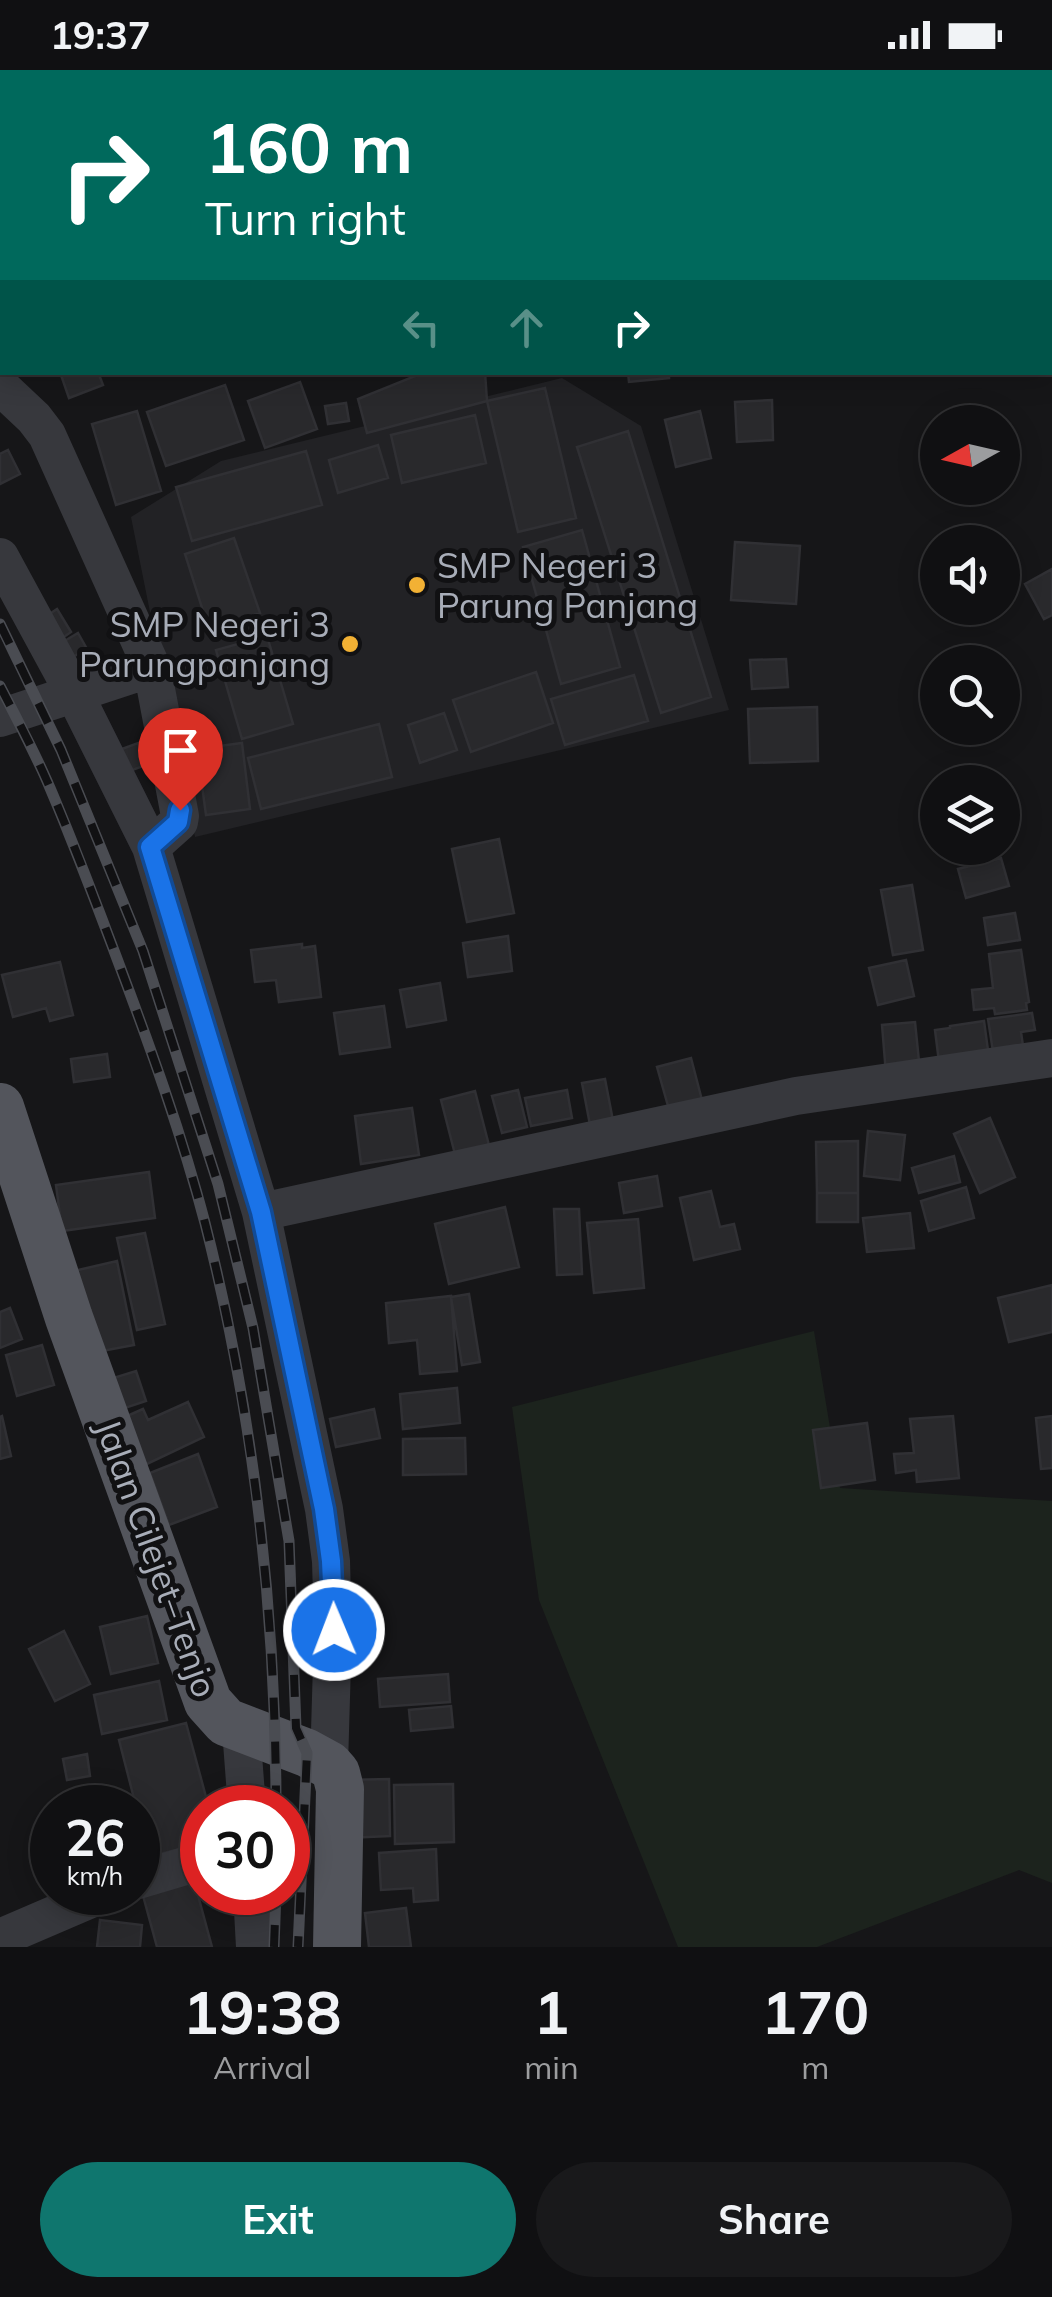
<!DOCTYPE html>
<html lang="en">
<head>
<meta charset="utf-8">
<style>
  :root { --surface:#101012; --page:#19191b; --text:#f1f3f6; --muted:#9c9d9f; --line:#303032; --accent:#0f766e }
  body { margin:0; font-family:Mulish,sans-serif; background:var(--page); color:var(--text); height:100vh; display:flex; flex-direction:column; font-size:38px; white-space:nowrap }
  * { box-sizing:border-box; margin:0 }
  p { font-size:32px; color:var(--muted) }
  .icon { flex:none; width:55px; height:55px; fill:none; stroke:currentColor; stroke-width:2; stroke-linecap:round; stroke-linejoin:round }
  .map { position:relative; height:1877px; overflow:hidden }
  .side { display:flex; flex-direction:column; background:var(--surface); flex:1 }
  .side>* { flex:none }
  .banner { position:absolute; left:0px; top:0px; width:1052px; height:305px; box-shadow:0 5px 25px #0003,0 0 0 2px var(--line); background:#00695c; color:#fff; overflow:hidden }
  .needle { width:65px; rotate:262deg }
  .tools { position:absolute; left:920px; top:335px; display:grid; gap:20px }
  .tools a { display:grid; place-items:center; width:100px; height:100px; border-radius:50%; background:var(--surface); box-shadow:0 5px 25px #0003,0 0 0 2px var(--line); font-size:50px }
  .speed { position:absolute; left:30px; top:1715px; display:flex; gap:20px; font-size:50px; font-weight:700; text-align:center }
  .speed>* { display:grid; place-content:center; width:130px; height:130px; border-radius:50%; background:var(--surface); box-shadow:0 5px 25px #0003,0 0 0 2px var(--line); line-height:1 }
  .speed small { font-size:25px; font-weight:400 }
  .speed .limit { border:15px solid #d22; background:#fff; color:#111 }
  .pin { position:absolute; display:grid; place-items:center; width:85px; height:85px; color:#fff; margin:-102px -42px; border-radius:50% 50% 50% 0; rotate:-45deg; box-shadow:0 0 10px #0007 }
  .pin .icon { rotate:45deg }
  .me { position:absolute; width:110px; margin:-55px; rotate:359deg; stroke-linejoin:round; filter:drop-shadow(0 0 8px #0008) }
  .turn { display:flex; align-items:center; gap:35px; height:210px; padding:0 40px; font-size:45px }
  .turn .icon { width:130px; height:130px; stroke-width:2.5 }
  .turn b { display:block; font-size:70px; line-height:85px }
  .lanes { display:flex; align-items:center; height:95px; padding:0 40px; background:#0003; justify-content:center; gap:50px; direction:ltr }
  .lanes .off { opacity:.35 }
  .eta { display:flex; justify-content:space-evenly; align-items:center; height:170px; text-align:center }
  .eta b { font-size:60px; font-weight:700; line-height:70px }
  .action { display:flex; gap:20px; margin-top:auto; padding:20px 40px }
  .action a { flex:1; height:115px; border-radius:60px; background:var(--accent); color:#fff; font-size:40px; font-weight:700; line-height:115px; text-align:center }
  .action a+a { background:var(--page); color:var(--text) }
  .status { display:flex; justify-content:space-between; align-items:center; height:70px; padding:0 50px; background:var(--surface); direction:ltr }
  .status svg { height:28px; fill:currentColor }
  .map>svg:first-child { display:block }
</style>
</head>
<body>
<div class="status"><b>19:37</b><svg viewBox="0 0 49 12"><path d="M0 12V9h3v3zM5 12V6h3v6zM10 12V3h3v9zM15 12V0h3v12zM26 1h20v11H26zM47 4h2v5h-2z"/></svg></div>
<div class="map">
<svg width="1052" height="1877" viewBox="0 0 1052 1877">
  <rect width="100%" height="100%" fill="#161618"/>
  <path fill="#222225" d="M562,308L641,356L729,640L195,767L131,447L221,391Z"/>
  <path fill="#1c231d" d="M814,1261L840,1418L1052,1431V1813L1019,1800L817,1877H678L539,1530L512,1337Z"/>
  <path fill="#29292c" stroke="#303034" stroke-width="2.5" d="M0,94L2,100L1,222L0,220Z
    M60,302H98L103,315L69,328Z
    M425,302H485L487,331L367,363L358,329Z
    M628,302H669V308L629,312Z
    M300,312L317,359L265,378L248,331Z
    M225,315L244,370L166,396L147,342Z
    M545,318L576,448L518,462L487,331Z
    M772,330L773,370L737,372L735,332Z
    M346,333L349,351L328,354L325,336Z
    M137,341L161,421L116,435L92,354Z
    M700,341L711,388L676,397L665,350Z
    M475,345L486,393L402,413L391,365Z
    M628,361L711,627L661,643L577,377Z
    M378,375L388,408L338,423L329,390Z
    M8,380L20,404L0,414V384Z
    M306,381L322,435L192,471L176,417Z
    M582,460L620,597L561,614L523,477Z
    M234,468L260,543L209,560L185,484Z
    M735,472L800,476L796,534L731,530Z
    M1052,499V545L1044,549L1025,514Z
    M57,539L71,562L51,576L36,553Z
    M78,563L87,579L67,590L58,575Z
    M267,566L293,654L242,669L216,580Z
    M786,589L788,617L752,619L750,590Z
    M536,602L553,653L471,682L453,630Z
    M634,605L648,651L565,675L551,629Z
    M817,637L818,691L750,693L748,639Z
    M444,643L457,680L420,693L408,655Z
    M379,654L392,707L261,739L248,688Z
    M138,673L146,695L127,702L119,680Z
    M242,673L250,739L206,745L197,679Z
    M499,769L514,843L467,852L452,779Z
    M1001,788L1009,816L966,828L958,799Z
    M912,815L923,880L893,885L881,820Z
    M1015,843L1020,870L988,875L984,848Z
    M508,866L512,901L468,907L463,873Z
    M302,874V878L315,876L321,927L279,932L276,910L255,912L251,880Z
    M1021,880L1029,932L1026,933L1027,940L995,944L994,938L974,940L972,920L993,918L989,884Z
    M906,890L914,926L878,935L869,898Z
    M60,892L73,945L50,951L46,938L13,947L2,905Z
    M440,913L446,950L407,957L400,920Z
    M384,936L390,977L340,984L334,943Z
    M1032,943L1035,960L1021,962L1024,983L994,988L988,949Z
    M984,951L990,995L939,992L935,960L950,958V956Z
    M915,952L920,1001L886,1004L882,955Z
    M107,984L110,1007L74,1012L71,989Z
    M691,988L703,1034L670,1043L657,997Z
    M605,1009L614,1056L591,1060L582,1013Z
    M518,1020L527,1057L502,1063L492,1026Z
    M567,1020L572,1048L531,1056L525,1028Z
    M475,1021L492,1087L458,1096L441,1030Z
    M412,1038L419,1085L361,1094L355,1046Z
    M990,1048L1015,1107L980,1123L954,1064Z
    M868,1061L905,1065L900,1110L864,1106Z
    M858,1071V1123H817L816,1072Z
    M954,1086L960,1112L919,1123L912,1098Z
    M149,1102L155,1148L62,1161L56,1115Z
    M657,1106L662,1136L624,1143L619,1113Z
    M966,1117L974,1148L929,1161L921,1131Z
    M711,1121L720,1157L734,1154L740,1179L694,1190L680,1128Z
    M817,1123H858V1152H817Z
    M505,1137L519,1197L449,1214L435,1154Z
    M554,1139H579L582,1204L557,1205Z
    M910,1143L914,1178L867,1182L863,1148Z
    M638,1149L644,1218L594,1223L587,1153Z
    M145,1163L165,1254L137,1260L117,1168Z
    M117,1191L134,1275L91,1283L74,1201Z
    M1052,1215V1262L1009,1272L998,1228Z
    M469,1224L480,1292L462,1295L451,1227Z
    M451,1226L457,1301L420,1304L417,1270L389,1273L386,1233Z
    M10,1238L22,1269L0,1278V1242Z
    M42,1275L54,1315L17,1326L6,1285Z
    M136,1301L146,1331L119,1340L110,1309Z
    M457,1318L460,1353L403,1359L400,1324Z
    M188,1332L204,1367L130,1402L109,1354L143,1339L148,1350Z
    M374,1339L380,1368L336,1377L330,1349Z
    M2,1346L11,1386L0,1389V1347Z
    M953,1346L959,1408L917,1412L916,1400L896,1403L894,1384L914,1383L910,1349Z
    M1052,1346V1398L1041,1399L1036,1348Z
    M867,1353L875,1410L821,1418L813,1360Z
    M465,1368L466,1404L403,1405V1369Z
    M198,1384L217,1437L169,1455L150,1403Z
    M147,1546L158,1593L111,1604L100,1557Z
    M64,1561L90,1614L55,1631L29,1579Z
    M448,1604L450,1632L380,1637L378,1609Z
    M159,1611L167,1650L102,1664L94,1625Z
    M451,1636L453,1657L411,1661L409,1640Z
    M186,1653L209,1738H202V1773L149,1787L119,1670Z
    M87,1684L90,1706L67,1710L63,1689Z
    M389,1709L390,1766L346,1768L345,1710Z
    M453,1714L454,1772L395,1774L394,1715Z
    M436,1779L438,1830L414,1832L413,1818L381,1820L379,1783Z
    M192,1803L212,1877H157L141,1818Z
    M406,1838L411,1877H369L365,1843Z
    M100,1850L142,1855L140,1877H97Z"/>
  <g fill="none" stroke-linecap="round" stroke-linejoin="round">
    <path stroke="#37383d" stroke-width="38" d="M0,316L34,348L47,365L152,598L180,746L179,752L151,777
      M0,487L75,625L151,777L261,1142L324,1439L331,1491L333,1560L329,1695
      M0,648L152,598
      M261,1142L796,1026L1052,988
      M241,1659L247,1738
      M138,1810L202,1791
      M252,1822L255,1877
      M0,1868L107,1822"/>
    <path stroke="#53555c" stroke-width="48" d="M0,1037L69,1248L208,1632L226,1652L307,1683L329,1695L336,1703L340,1719L337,1877"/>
    <g stroke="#4a4c52" stroke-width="11">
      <path id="rail" d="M0,554L61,680L143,881L218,1114L253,1258L289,1471L296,1658L307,1683L298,1877
        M0,616C16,647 33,679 47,711C73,771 96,833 119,894C151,979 182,1065 205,1153C253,1342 276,1542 276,1738
        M274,1877L276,1822"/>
    </g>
    <use href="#rail" stroke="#111113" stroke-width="8" stroke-dasharray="22" stroke-linecap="butt"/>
  </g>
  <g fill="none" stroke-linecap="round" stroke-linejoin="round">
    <g stroke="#114b97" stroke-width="25">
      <path id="route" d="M180,740L178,752L150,777L261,1142L324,1439L331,1491L334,1560"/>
    </g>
    <use href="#route" stroke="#1a73e8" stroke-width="18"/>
  </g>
  <g fill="#f2b134" stroke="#111113" stroke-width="4">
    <circle cx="417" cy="515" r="10"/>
    <circle cx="350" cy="574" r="10"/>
  </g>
  <g text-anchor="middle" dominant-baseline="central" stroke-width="10" stroke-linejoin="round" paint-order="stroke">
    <g font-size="35" fill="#a8adb8" stroke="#111113" text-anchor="start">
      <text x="437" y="495">SMP Negeri 3<tspan x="437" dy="40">Parung Panjang</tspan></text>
      <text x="330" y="554" text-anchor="end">SMP Negeri 3<tspan x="330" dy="40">Parungpanjang</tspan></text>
    </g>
    <g font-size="35" fill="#a8adb8" stroke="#111113">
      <text transform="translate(157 1488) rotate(70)">Jalan Cilejet–Tenjo</text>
    </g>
  </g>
</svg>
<div class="tools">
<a><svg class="needle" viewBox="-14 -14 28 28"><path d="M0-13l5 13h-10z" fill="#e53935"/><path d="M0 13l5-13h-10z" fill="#9c9d9f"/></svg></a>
<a><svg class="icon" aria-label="sound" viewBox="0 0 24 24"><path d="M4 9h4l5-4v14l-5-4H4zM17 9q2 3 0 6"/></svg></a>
<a><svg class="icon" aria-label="search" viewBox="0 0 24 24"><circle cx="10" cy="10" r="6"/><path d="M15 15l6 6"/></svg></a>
<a><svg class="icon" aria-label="layers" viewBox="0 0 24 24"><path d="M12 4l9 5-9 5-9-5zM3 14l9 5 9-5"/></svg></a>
</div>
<div class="speed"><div>26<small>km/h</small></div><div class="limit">30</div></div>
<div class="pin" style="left:180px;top:740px;background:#d93025"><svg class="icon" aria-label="arrive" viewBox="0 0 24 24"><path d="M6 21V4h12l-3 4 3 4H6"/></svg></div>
<svg class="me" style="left:334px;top:1560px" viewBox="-20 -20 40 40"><circle r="17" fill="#1a73e8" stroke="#fff" stroke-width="3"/><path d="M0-11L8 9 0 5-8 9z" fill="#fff"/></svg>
<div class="banner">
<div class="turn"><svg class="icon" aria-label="right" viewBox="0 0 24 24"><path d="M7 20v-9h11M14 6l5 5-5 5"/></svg><div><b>160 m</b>Turn right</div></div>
<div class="lanes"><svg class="icon off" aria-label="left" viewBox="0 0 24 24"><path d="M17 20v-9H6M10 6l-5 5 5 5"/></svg><svg class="icon off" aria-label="ahead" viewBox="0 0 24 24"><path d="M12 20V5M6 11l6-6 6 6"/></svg><svg class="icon" aria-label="right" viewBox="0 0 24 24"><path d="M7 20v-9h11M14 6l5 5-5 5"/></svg></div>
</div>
</div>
<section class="side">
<div class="eta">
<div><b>19:38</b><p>Arrival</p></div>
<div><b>1</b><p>min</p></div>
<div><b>170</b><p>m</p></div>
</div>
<div class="action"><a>Exit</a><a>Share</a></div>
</section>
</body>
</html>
